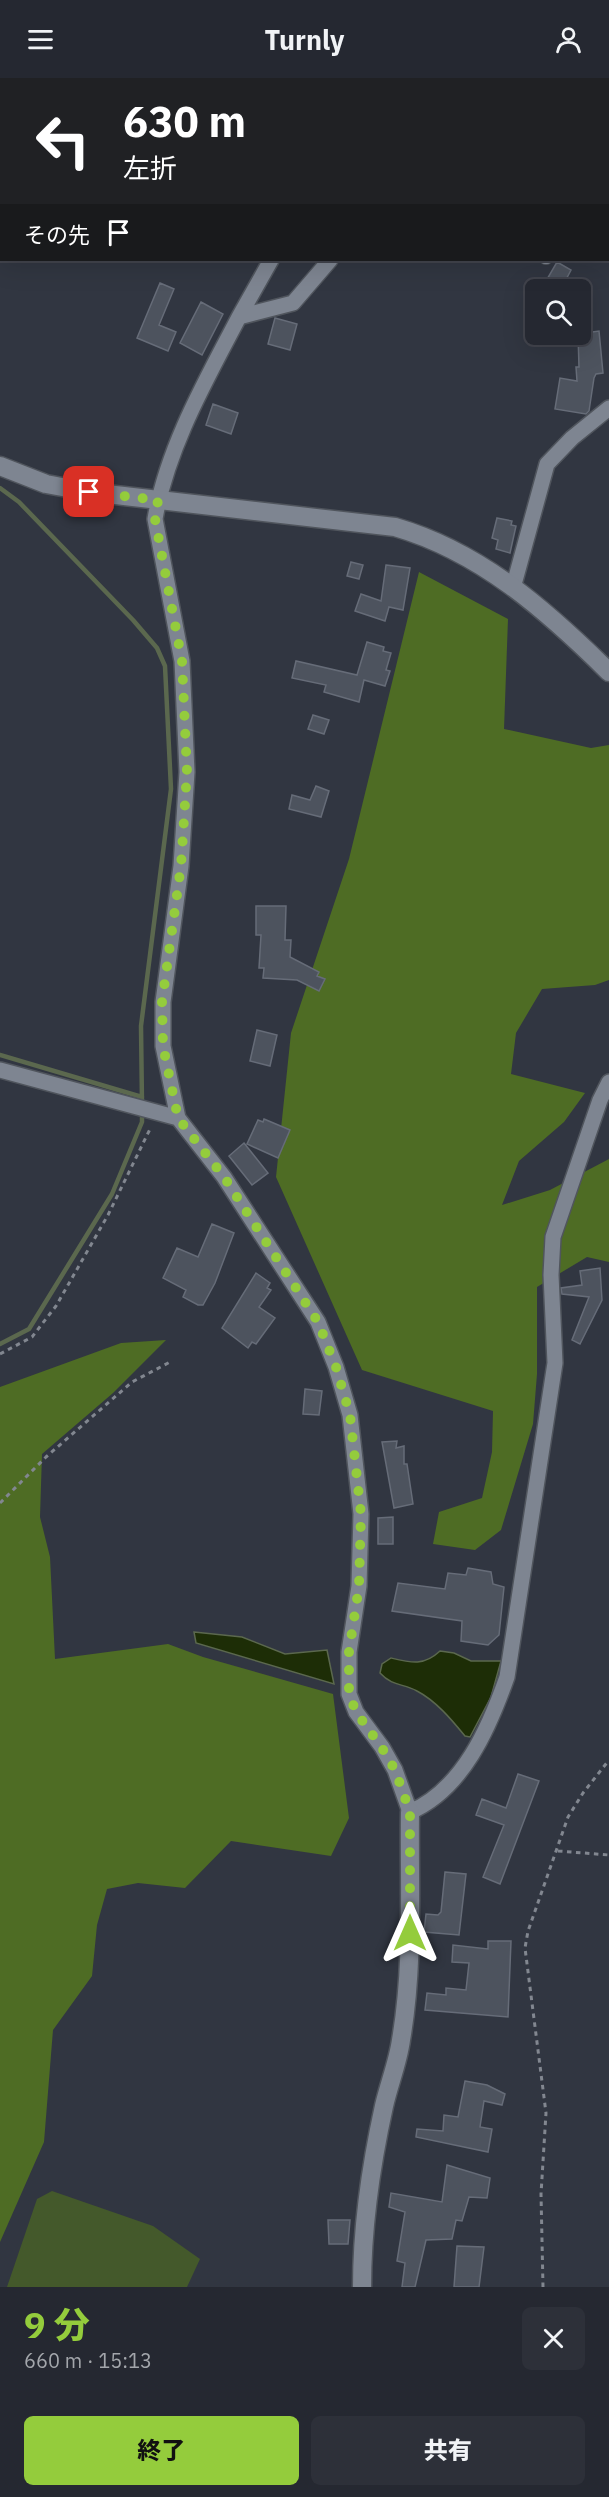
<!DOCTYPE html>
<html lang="ja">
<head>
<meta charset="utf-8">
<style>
  :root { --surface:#252831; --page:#2d3039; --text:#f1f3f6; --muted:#a3a6ab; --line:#42444d; --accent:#94cc3c }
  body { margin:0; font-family:"IBM Plex Sans","Noto Sans JP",sans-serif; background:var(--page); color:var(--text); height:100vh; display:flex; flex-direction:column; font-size:22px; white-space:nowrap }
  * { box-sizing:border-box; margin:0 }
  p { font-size:20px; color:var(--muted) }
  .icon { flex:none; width:33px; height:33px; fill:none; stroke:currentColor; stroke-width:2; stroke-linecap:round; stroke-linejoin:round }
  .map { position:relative; height:2209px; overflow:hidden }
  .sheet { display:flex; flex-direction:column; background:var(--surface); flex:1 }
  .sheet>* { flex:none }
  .hud { position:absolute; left:0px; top:0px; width:609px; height:183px; box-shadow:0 6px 24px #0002,0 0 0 2px var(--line); background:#202124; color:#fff; overflow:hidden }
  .tools { position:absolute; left:525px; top:201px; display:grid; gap:12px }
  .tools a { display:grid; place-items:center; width:66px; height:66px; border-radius:9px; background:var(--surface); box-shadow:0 6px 24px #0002,0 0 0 2px var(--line); font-size:30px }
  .pin { position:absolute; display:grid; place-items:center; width:51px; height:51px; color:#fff; margin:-26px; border-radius:12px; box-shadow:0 3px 9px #0006 }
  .me { position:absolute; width:66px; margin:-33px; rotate:0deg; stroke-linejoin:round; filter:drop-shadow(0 0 4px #0008) }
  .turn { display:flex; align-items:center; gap:21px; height:126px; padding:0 24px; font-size:27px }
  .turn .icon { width:78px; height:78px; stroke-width:2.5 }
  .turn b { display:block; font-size:42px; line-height:51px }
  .then { display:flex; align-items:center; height:57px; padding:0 24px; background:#0003; gap:12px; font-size:22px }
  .round { display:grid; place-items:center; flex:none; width:63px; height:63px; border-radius:9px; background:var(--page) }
  .overview { display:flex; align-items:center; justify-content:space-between; height:102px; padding:0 24px }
  h1 { font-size:36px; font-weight:800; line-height:45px; color:var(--accent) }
  .cta { display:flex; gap:12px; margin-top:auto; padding:12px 24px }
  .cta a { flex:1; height:69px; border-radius:9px; background:var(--accent); color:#111; font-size:24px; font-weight:800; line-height:69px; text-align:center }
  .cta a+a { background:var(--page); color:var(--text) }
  header { display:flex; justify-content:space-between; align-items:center; height:78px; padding:0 24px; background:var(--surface); font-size:27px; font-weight:800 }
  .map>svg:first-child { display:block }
</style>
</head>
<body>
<header><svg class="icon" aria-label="menu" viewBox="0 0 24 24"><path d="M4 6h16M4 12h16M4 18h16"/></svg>Turnly<svg class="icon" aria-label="person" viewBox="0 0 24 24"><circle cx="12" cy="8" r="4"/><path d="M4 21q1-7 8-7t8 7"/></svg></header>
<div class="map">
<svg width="609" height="2209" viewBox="0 0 609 2209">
  <rect width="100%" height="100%" fill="#313641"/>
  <path fill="#44592b" d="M52,2113L153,2148L200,2181L187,2209H7L37,2121Z"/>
  <path fill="#4e6c24" d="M419,494L508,541L504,651L591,670L609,667V902L595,907L542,911L516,955L511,996L585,1015L564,1044L519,1083L502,1127L550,1112L609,1081V1184L587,1179L537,1209V1296L533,1346L501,1452L475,1472L433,1466L439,1434L482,1420L492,1374L493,1333L362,1292L276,1099L291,955L349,781Z
    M166,1262L113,1315L42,1376L40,1439L50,1479L55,1581L168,1566L203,1579L333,1616L349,1740L331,1778L231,1763L185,1810L138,1805L107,1811L97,1847L92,1898L53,1952L44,2064L0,2164V1309L121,1265Z"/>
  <path fill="#1d2d06" stroke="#5b684e" stroke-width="1.5" d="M194,1554L242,1559L285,1576L327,1572L334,1606L196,1565Z
    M440,1573L454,1575L471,1583H501L491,1619L470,1659L465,1658C451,1641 436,1623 417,1613C403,1605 393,1609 380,1595L382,1586L391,1580C412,1585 424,1588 440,1573Z"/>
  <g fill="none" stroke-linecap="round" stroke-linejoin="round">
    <path stroke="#5b684e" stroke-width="4.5" d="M0,410L19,424L133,542L157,570L165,588L171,711L141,948L142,1026
      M0,977L142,1019
      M0,1266L29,1251L112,1116L142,1044V1034"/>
  </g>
  <path fill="#4d535e" stroke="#666c78" stroke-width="1.5" d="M557,184L571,192L561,211L546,203Z
    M160,205L174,211L159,247L176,254L168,273L137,260Z
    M201,224L223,236L202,277L180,265Z
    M275,240L297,246L290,272L268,266Z
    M599,253L603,295L596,296L594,300L589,333L586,336L555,331L560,300L577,303L576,289H579L578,256Z
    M213,326L238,335L231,356L206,347Z
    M497,440L512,443L511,447L516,448L510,475L496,471L498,462L492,460Z
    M351,484L363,487L359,501L347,498Z
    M386,487L410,490L403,532L389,529L385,543L355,533L361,516L381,523Z
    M367,564L384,569L383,573L391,575L386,592L390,593L385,608L364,602L359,624L324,614L326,607L292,600L296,583L357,597Z
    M313,637L329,642L324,656L308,651Z
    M316,708L329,713L321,739L289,731L292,717L310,722Z
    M256,828H286L285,862H291L290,879L319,894L317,898L325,901L319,913L297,902L263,900L264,890H259L261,857H256Z
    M257,952L277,957L270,988L250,983Z
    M264,1041L290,1052L278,1080L247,1066L258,1042L263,1044Z
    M244,1065L268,1095L252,1107L229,1078Z
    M212,1146L234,1155L215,1205L203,1227H198L183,1219L186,1212L163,1200L177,1170L198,1179Z
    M600,1190L602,1222L580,1266L572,1262L589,1219L562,1216L561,1210L582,1207L580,1193Z
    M256,1195L270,1205L267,1210L271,1212L259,1229L275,1240L256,1266L252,1264L248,1270L222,1250Z
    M305,1311L322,1313L319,1337L303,1336Z
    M397,1363L396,1370L404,1368V1386H407L413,1426L394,1430L382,1364Z
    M393,1439V1466H378V1440Z
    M468,1490L491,1494L493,1506L504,1509L499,1557L488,1567L461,1563L462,1543L392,1533L398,1505L445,1511L448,1495L466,1497Z
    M518,1696L539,1703L500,1806L483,1799L504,1747L476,1737L482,1721L506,1730Z
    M445,1794L466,1796L459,1857L424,1854L426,1836L438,1837L441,1834Z
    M488,1863H511L508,1939L425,1932L427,1915L446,1917V1910L466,1912L469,1885L452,1884L453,1867L488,1871Z
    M465,2003L487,2007L505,2016L502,2027L484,2023L480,2049L492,2051L488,2074L416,2059L417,2051L443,2053L444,2037L458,2039Z
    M447,2087L490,2100L487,2120L469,2119L462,2143L456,2142L452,2161L426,2162L415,2209H402L405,2185L397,2183L405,2134L389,2129L391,2115L442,2124Z
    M328,2142H350L348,2166H329Z
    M457,2168L484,2169L479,2209H454Z"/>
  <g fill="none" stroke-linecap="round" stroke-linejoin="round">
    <g stroke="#50555d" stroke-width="10">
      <path id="service" d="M545,182H547"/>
    </g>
    <g stroke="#50555d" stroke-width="18">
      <path id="minor" d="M508,2L509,0
        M330,182L293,225L239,239C206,302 167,370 155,441L182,583L187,694L181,788L163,924V968L178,1040L224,1099L318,1244L336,1289L350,1337L361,1436L359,1508L349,1574V1616L356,1634L382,1669L395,1692L410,1734C463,1711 489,1650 507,1599L555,1285L551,1197L553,1159L600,1022L609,1004
        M239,239L271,182
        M513,510L547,386L572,360L609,330
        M0,992L178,1040"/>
    </g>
    <g stroke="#50555d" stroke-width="21">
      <path id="tertiary" d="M0,388L46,406L89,414L395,449C481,474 546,532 609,594
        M362,2209C362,2148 371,2087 384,2028C389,2006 398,1984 401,1962C414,1887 409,1810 410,1734"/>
    </g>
    <path stroke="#828790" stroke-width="3" stroke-dasharray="4.5 4.5" stroke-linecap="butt" d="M0,1276L32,1259L56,1228L108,1137L151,1049
      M0,1425L46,1379L132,1304L172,1283
      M558,1773L609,1777
      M543,2209L541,2116L546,2035L525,1870L528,1853L568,1739L583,1715L609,1682"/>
    <use href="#service" stroke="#7e8591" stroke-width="8"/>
    <use href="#minor" stroke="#7e8591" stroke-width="15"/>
    <use href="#tertiary" stroke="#7e8591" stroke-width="18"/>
  </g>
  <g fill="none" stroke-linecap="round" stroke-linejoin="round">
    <path stroke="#94cc3c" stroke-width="10" stroke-dasharray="0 18" d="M89,414L158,422L155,441L182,583L187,694L181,788L162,924L163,968L178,1040L224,1099L318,1244L336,1289L350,1337L361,1436L359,1508L349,1574V1616L356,1634L382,1670L395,1692L410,1734V1855"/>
  </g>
</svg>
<div class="tools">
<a><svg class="icon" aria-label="search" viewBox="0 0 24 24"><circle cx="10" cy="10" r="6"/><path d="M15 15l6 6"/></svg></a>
</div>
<div class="pin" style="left:89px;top:414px;background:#d93025"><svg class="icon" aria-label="arrive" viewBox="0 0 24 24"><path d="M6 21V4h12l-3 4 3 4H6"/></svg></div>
<svg class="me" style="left:410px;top:1855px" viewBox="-20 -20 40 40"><path d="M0-17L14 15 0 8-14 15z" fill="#94cc3c" stroke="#fff" stroke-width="4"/></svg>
<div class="hud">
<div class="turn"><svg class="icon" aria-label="left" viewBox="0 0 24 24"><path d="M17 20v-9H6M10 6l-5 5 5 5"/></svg><div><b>630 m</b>左折</div></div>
<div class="then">その先<svg class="icon" aria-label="arrive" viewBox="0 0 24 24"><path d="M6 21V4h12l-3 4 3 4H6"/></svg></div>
</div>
</div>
<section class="sheet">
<div class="overview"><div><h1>9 分</h1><p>660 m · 15:13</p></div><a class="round"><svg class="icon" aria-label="close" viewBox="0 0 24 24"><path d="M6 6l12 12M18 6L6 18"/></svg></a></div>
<div class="cta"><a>終了</a><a>共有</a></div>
</section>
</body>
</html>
